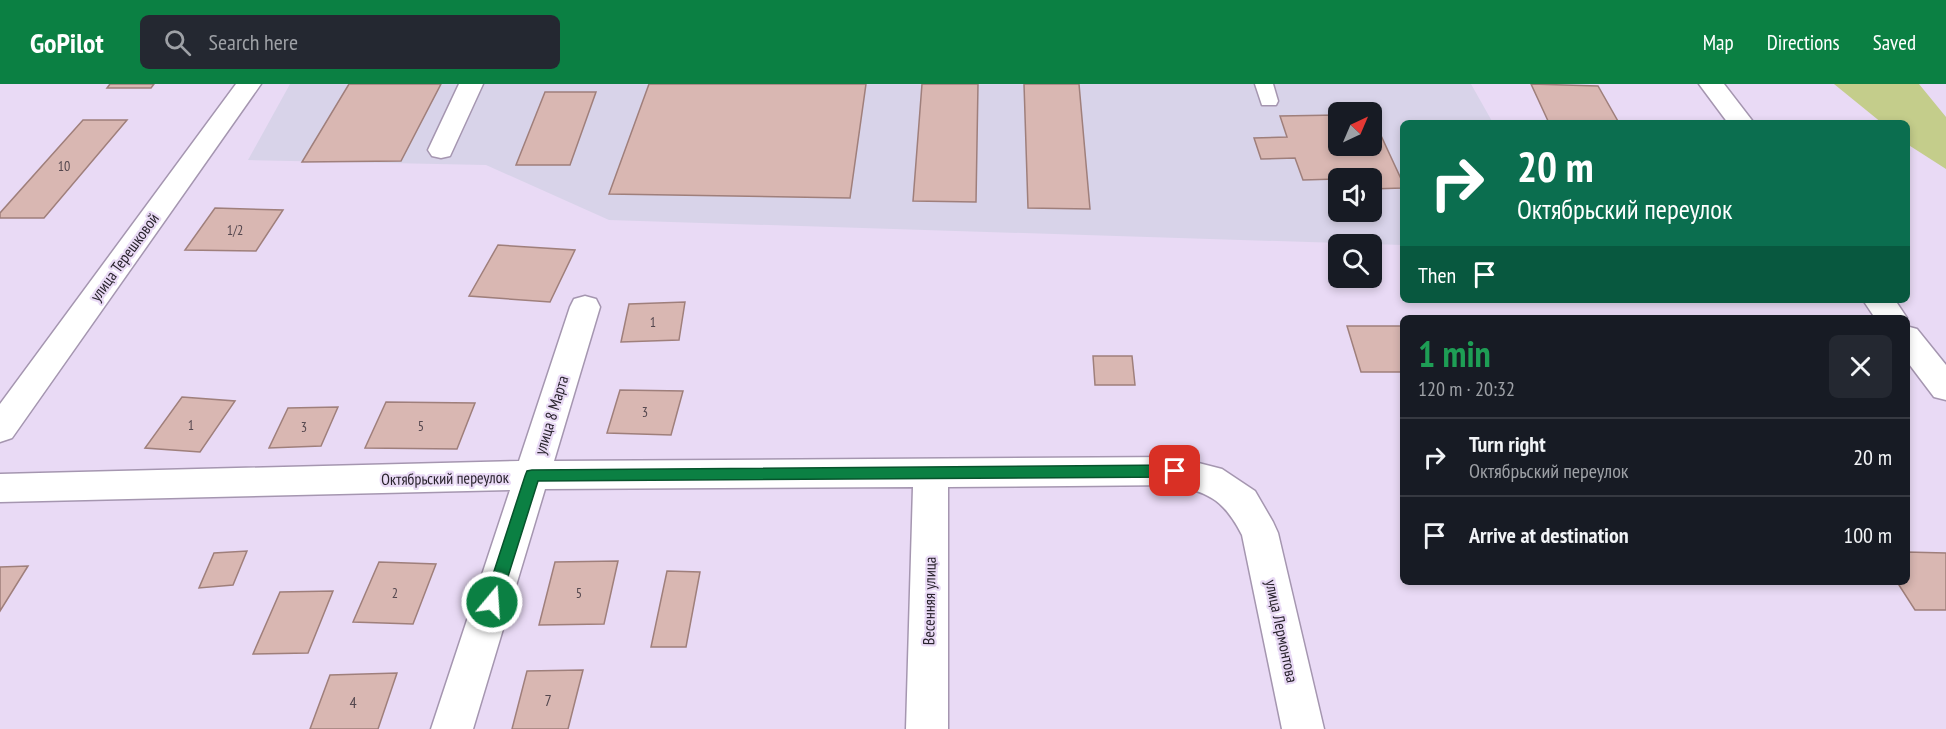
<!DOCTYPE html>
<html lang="en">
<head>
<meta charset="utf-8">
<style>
  :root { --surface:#171b24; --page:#242831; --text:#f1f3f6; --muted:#9ea1a6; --line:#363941; --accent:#0b8043 }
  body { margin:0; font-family:"PT Sans Narrow",sans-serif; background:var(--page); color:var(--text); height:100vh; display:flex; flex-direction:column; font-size:22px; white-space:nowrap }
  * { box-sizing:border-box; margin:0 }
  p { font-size:20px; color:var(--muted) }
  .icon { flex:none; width:33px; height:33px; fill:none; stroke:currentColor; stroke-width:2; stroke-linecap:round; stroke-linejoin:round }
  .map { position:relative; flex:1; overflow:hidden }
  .side { position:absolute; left:1400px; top:231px; width:510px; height:270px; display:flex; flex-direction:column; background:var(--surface); border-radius:9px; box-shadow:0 3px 9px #0003 }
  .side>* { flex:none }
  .guide { position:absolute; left:1400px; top:36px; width:510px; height:183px; border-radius:9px; box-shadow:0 3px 9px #0003; background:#0b6e4f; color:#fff; overflow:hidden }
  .needle { width:39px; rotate:44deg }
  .controls { position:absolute; left:1328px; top:18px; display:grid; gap:12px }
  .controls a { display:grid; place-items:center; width:54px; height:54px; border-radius:9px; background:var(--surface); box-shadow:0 3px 9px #0003; font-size:30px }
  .pin { position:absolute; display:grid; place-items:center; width:51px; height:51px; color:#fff; margin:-26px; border-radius:12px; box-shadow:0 3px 9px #0006 }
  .me { position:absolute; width:66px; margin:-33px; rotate:18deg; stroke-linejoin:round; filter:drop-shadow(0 0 4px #0008) }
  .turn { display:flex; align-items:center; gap:21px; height:126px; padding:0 18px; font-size:27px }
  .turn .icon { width:78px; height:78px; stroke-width:2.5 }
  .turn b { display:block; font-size:42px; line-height:51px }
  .then { display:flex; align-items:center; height:57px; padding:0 18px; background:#0003; gap:12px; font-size:22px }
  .round { display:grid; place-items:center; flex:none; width:63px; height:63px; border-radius:9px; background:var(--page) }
  .summary { display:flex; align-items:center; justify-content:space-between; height:102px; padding:0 18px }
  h1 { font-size:36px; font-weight:600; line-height:45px; color:#1e9e55 }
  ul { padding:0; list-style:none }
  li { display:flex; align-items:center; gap:18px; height:78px; padding:0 18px; border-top:2px solid var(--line) }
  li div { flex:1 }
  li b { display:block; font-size:22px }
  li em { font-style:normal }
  header { display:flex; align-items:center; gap:36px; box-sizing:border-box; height:84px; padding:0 30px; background:var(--accent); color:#fff }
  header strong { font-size:28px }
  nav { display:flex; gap:33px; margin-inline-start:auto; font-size:21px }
  .search { width:420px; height:54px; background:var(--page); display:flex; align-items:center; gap:15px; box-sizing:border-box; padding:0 21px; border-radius:9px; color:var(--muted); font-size:22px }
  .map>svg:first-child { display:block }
</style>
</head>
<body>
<header>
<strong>GoPilot</strong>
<div class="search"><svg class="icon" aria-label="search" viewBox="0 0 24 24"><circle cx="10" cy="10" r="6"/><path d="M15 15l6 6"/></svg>Search here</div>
<nav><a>Map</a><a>Directions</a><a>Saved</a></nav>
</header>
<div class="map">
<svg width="1946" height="645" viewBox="0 0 1946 645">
  <rect width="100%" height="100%" fill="#e9daf5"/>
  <path fill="#d8d3e9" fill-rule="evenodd" d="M290,0H1471L1493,39H1402V161L609,136L486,81L248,76ZM1338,28H1371V62H1338ZM1338,94H1371V128H1338Z"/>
  <path fill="#c4cd8b" d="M1834,0H1919L1946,33V85L1907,60L1906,39H1882Z"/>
  <path fill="#d9b7b2" stroke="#9f7f7b" stroke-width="1.5" d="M110,0H154L151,4H107Z
    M349,0H441L401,77L302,78Z
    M649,0H866L850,114L609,110Z
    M922,0H978L976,118L913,117Z
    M1024,0H1079L1090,125L1028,124Z
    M1531,0L1598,2L1619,39H1549Z
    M545,8H596L570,81H516Z
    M1371,30L1402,97V104L1371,105V94L1303,96L1295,74L1261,75L1254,54L1287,53L1280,32L1338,31V62H1371Z
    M83,36H127L44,134H0V129Z
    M215,124L283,126L256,167L185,166Z
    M498,161L575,166L550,218L469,212Z
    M685,218L679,256L621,258L629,220Z
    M1347,242H1402V288H1361Z
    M1093,272H1132L1135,301H1095Z
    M620,306L683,307L671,351L607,349Z
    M182,313L235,317L200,368L145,364Z
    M386,318L475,319L457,365L365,364Z
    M338,323L321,362L269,364L288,324Z
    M247,467L233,501L199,504L214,469Z
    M1906,468L1946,469V526H1915L1897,498H1906Z
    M618,477L604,540L539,541L555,478Z
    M379,478L436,480L413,540L353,538Z
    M28,482L0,527V483Z
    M667,487L700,488L686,563H651Z
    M333,507L308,569L253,570L280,508Z
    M583,586L568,645H512L527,587Z
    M397,589L378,645H310L330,591Z"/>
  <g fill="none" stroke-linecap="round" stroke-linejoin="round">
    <g stroke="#a596b0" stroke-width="3">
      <path id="service" d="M1255,0H1273L1278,17L1276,21H1262Z"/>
    </g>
    <g stroke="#a596b0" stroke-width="3">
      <path id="minor" d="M236,0H261L12,354L0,358V320Z
        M459,0H483L450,72L441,74L432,72L428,66Z
        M1699,0H1724L1754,39H1728Z
        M585,212L596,215L600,223L554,377L1175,373L1222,385L1255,407L1273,438L1278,449L1324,645H1282L1242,451C1225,418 1211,409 1175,401L948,403V645H906L913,403L545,405L473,645H431L510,406L0,418V390L519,377L570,223L574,215Z
        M1863,216H1895L1907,234H1875Z
        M1906,242L1917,245L1946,281V316L1934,313L1906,276Z"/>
    </g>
    <use href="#service" fill="#fff" fill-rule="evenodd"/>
    <use href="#minor" fill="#fff" fill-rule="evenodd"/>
  </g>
  <path fill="#0b8043" stroke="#07532c" stroke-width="1.5" d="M1175,381L1180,383L1182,387L1180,391L1175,393L538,397L500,518L498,523L492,525L487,523L484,518L525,392L527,387L532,386Z"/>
  <g text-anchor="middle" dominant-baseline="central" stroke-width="4.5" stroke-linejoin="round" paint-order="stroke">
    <g font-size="14" fill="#54474e">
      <text x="64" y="82">10</text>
      <text x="235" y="146">1/2</text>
      <text x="653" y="238">1</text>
      <text x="645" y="328">3</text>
      <text x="191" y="341">1</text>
      <text x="421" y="342">5</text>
      <text x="304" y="343">3</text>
      <text x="395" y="509">2</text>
      <text x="579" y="509">5</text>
    </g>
    <g font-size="16" fill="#28222c" stroke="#e9daf5">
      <text transform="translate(124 173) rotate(-54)">улица Терешковой</text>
      <text transform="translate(551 331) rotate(-73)">улица 8 Марта</text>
      <text transform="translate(445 394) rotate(-1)">Октябрьский переулок</text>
      <text transform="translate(929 517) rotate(-89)">Весенняя улица</text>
      <text transform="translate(1282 547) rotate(78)">улица Лермонтова</text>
    </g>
    <g font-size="16" fill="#54474e">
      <text x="548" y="616">7</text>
      <text x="353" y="618">4</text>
    </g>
  </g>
</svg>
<div class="controls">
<a><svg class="needle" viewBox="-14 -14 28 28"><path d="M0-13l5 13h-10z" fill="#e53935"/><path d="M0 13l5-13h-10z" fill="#9ea1a6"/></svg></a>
<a><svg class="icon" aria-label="sound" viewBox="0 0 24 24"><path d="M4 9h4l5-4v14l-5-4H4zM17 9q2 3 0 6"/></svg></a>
<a><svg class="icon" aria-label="search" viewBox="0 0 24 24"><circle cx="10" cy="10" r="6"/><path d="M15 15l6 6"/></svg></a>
</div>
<div class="pin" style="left:1175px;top:387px;background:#d93025"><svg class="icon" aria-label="arrive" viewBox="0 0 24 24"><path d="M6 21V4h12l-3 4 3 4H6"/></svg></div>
<svg class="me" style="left:492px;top:518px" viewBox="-20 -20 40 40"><circle r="17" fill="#0b8043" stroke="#fff" stroke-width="3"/><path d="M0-11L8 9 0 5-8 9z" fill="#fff"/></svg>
<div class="guide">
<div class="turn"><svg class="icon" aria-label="right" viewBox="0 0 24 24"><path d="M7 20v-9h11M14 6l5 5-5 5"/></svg><div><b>20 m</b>Октябрьский переулок</div></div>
<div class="then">Then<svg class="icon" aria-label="arrive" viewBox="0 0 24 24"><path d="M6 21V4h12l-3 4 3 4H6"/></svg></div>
</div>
<section class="side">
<div class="summary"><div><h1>1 min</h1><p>120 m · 20:32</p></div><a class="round"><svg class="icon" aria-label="close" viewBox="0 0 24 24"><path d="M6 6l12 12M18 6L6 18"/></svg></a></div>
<ul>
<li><svg class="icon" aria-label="right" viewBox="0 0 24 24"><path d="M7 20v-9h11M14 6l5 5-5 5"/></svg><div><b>Turn right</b><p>Октябрьский переулок</p></div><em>20 m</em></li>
<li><svg class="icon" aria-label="arrive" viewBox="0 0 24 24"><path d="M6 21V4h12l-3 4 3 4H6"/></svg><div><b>Arrive at destination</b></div><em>100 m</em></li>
</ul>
</section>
</div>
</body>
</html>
